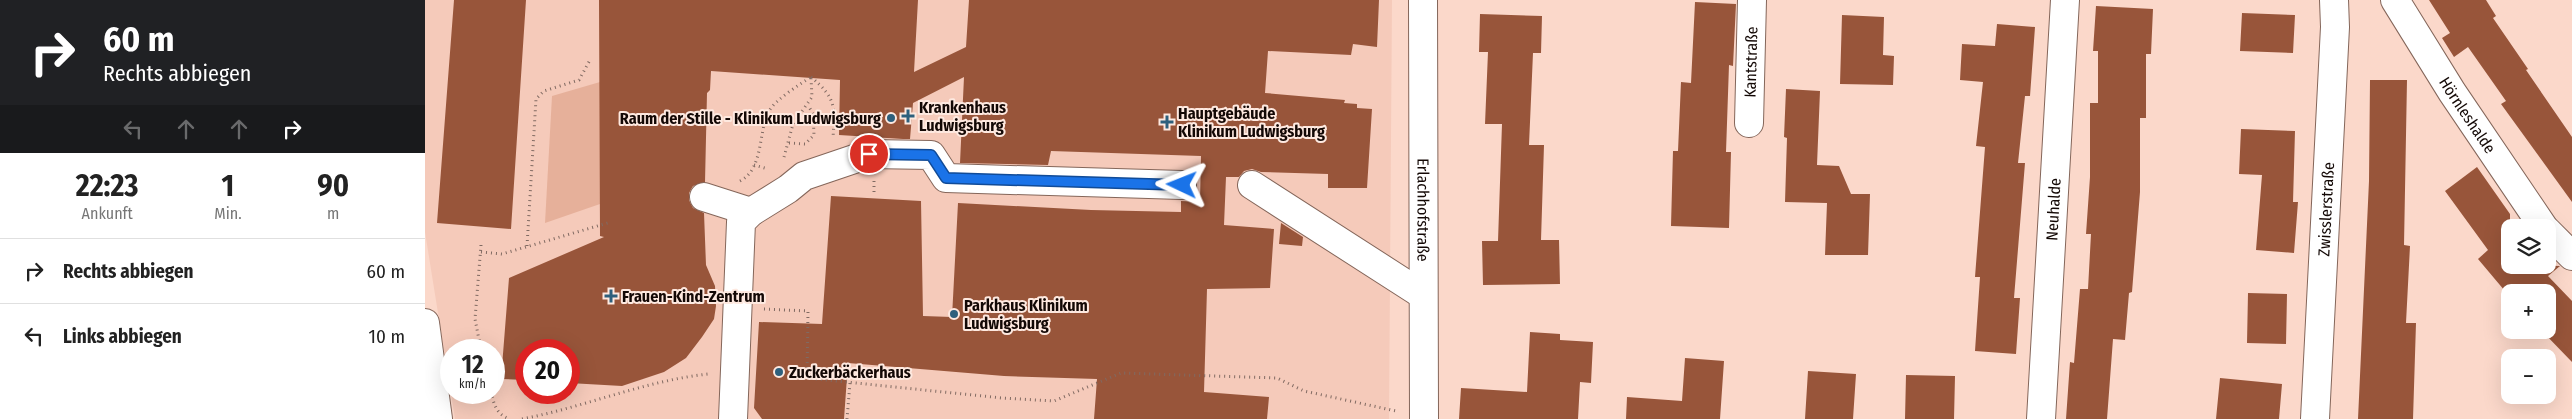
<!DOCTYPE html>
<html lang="de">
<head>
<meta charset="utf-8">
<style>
  :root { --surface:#fff; --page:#f6f6f6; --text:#222; --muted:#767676; --line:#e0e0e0 }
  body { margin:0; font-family:"Fira Sans Condensed",sans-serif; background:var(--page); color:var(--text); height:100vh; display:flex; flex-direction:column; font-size:19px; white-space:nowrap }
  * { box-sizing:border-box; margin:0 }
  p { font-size:16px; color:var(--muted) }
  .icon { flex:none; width:28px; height:28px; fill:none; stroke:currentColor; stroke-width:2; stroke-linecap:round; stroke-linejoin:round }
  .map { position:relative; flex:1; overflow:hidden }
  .drawer { display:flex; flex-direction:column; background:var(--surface); width:425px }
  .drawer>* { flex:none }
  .hud { background:#202124; color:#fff; overflow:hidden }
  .fabs { position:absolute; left:2076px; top:219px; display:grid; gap:10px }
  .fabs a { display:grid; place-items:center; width:55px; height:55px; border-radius:10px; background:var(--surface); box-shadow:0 5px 20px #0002; font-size:25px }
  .speed { position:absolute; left:15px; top:339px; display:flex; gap:10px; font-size:25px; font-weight:700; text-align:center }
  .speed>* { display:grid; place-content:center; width:65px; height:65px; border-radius:50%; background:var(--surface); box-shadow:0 5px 20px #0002; line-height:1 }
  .speed small { font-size:12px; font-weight:400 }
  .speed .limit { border:8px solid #d22; background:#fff; color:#111 }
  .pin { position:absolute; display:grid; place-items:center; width:42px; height:42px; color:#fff; margin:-21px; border:2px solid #fff; border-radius:50%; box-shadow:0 1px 5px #0007 }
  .me { position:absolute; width:55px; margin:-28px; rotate:272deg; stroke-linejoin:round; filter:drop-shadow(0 0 4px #0008) }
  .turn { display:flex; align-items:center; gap:18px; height:105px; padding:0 20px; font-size:22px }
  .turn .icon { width:65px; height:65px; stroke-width:2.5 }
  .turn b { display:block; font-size:35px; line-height:42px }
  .lanes { display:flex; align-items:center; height:48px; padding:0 20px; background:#0003; justify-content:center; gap:25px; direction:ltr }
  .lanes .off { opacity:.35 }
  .eta { display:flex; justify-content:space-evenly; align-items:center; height:85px; text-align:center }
  .eta b { font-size:30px; font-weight:700; line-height:35px }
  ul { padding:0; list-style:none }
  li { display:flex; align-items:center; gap:15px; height:65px; padding:0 20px; border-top:1px solid var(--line) }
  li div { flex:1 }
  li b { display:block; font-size:19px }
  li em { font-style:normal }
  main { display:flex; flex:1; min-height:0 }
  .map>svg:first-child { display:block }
</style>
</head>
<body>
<main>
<section class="drawer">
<div class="hud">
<div class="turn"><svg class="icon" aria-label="right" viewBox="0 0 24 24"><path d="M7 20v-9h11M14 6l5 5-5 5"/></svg><div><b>60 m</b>Rechts abbiegen</div></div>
<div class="lanes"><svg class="icon off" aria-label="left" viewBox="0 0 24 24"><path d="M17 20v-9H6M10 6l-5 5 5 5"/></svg><svg class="icon off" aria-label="ahead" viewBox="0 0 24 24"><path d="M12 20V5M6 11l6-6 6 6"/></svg><svg class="icon off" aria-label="ahead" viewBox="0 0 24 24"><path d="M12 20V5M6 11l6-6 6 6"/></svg><svg class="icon" aria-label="right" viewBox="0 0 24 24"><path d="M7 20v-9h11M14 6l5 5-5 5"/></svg></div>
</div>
<div class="eta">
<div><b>22:23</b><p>Ankunft</p></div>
<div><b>1</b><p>Min.</p></div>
<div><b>90</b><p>m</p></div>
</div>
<ul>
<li><svg class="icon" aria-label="right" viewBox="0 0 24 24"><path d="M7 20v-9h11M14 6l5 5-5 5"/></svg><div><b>Rechts abbiegen</b></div><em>60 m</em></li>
<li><svg class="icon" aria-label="left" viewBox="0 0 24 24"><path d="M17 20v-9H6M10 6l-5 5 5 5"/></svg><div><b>Links abbiegen</b></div><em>10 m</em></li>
</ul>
</section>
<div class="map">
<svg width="2147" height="419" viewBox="0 0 2147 419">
  <rect width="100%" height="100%" fill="#fbd8ca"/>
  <path fill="#f5caba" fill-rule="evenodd" d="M0,0H967L964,419H30L0,232ZM26,350H69V392H26ZM101,350H144V392H101Z"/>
  <path fill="#e6b09a" d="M175,82V204L120,223L127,96Z"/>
  <path fill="#98553a" d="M29,0H101L86,229L12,223Z
    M174,0H493L489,72L541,47L544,0H954L952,47L928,44L926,55L843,51L840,93L920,100L919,103L932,104V108L947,109L942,188H903V174L836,172L827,169L819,171L814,177H801L799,225L849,229L845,288L782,289L779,392L844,397L842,419H669L672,379L579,376L423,363L419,419H337L329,408L334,322L397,324L406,196L496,201L498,316L527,317L533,203L666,210L756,212V201L775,202L776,156L626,151L623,165L535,163L539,77L488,103L485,139H478L414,135L415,80L286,71L285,90L282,93L280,182L268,186L264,193V200L268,208L279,213L281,265L290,286L291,306L289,319L277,337L261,358L239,372L197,386L144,383V350H101V380L76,379L84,278L179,237L175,236Z
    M2004,0H2061L2071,16L2068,18L2103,69L2101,70L2147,137V202L2076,104L2081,101L2043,47L2029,57L2017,38L2025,33Z
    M1270,2L1311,4L1308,66L1304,65L1301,152H1306L1304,228L1246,226L1248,151H1253L1256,82L1266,83Z
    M1671,6L1728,9L1726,54H1721V118H1715V192L1707,292L1704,293L1700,340L1688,339L1682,419H1641L1645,362L1649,363L1655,289H1663L1666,234H1661L1665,177V103H1673V51H1668Z
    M1817,13L1870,15L1868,53L1815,51Z
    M1055,14L1117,16L1116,53H1108L1104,145H1119L1116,240H1134L1135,284L1058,285L1057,241H1073L1077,124H1060L1063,52H1054Z
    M1417,15L1459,17L1458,55L1469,56L1468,85L1415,84Z
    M1572,24L1610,27L1605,96H1600L1593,163H1600L1589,298H1595L1591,354L1550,351L1555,277H1550L1560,147L1551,146L1558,82L1535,80L1537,44L1570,46Z
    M1945,80H1982L1979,245L1985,246L1981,323H1991L1988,419H1933L1944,181Z
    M1361,89L1395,91L1392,165L1414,166L1426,194H1445L1443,255H1400L1402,203L1360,202L1362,138L1359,137Z
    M1816,129L1870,131L1868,202H1873L1869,253L1831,250L1837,175L1814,174Z
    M2052,167L2085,214V265L2135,266L2123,276L2147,301V362L2116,330H2122V292H2085V297L2053,259L2063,250L2020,191Z
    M856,223L878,237L877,246L854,244Z
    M1823,293L1862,294L1861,344L1822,343Z
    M1105,332L1135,334V340L1168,342L1166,383L1155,382L1153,419H1034L1036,388L1102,392Z
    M1260,358L1299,361L1295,419H1201L1202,397L1257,401Z
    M1383,371L1431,374L1428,419H1380Z
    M1481,375L1530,376L1529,419H1480Z
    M1795,378L1857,384L1854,419H1791Z"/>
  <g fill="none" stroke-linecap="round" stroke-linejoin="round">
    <g stroke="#84665a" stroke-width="30">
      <g id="minor">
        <path id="s1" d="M998,0L999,419"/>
        <path id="s2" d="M1970,0L2027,92L2119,228"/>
        <path id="s3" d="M1324,123L1327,0"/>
        <path d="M827,185L998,295"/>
        <path d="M279,197L326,212"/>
        <path d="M2122,231L2147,256"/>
        <path d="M0,323L13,419"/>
        <path d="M308,419L316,222L326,212L363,189L379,176L444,154L506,155L521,178L757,185"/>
        <path id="s4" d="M1616,419L1640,0"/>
        <path id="s5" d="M1890,419L1910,27L1909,0"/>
      </g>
    </g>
    <path stroke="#806a62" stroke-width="3" stroke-dasharray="1 4" stroke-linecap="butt" d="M386,77C411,98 410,106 408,138
      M364,143L380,144L389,135L388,114L383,105
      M359,157L368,124L387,97L386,78
      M329,165L343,169
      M315,181C339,169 333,131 344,111C351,99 374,85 386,77
      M449,181V196
      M56,245L50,319L56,350
      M102,246L111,99L119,91L154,80L165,60
      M56,252L77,254L186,222
      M339,309L383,311L382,378L577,398L629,401L696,373L852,378L879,391L971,411
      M66,392C69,405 72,415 85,419
      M97,419C160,407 219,381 283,374
      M422,419L425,383"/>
    <use href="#minor" stroke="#fff" stroke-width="28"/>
  </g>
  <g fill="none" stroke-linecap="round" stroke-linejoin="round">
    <g stroke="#114b97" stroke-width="12">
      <path id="route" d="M444,154L506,155L521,178L757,185"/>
    </g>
    <use href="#route" stroke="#1a73e8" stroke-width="9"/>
  </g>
  <g fill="#2e607d" stroke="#fee9e0" stroke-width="2">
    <path d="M480.5 108.5h5v5h5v5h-5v5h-5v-5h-5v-5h5z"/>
    <circle cx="466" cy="118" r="5"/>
    <path d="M739.5 114.5h5v5h5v5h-5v5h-5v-5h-5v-5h5z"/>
    <path d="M183.5 288.5h5v5h5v5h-5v5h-5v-5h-5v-5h5z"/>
    <circle cx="529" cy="314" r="5"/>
    <circle cx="354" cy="372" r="5"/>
  </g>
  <g text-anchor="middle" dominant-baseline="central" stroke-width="4" stroke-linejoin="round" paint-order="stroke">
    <g font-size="16" fill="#130805" stroke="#fee9e0">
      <text stroke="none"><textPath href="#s3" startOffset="61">Kantstraße</textPath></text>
      <text stroke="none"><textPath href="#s2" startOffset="136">Hörnleshalde</textPath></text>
      <text stroke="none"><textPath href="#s5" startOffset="210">Zwisslerstraße</textPath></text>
      <text stroke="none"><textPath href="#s1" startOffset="210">Erlachhofstraße</textPath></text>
      <text stroke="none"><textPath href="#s4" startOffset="210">Neuhalde</textPath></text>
    </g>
    <g font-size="16" font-weight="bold" fill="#130805" stroke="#fee9e0" text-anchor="start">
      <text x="494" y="107">Krankenhaus<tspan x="494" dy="18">Ludwigsburg</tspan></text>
      <text x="753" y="113">Hauptgebäude<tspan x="753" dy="18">Klinikum Ludwigsburg</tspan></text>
      <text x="456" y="118" text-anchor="end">Raum der Stille - Klinikum Ludwigsburg</text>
      <text x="197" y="296">Frauen-Kind-Zentrum</text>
      <text x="539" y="305">Parkhaus Klinikum<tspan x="539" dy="18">Ludwigsburg</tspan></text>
      <text x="364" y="372">Zuckerbäckerhaus</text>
    </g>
  </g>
</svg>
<div class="fabs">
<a><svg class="icon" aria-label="layers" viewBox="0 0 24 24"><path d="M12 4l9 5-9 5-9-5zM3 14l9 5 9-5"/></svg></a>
<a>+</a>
<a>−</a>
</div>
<div class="speed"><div>12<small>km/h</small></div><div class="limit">20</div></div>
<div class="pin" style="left:444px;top:154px;background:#d93025"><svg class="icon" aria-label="arrive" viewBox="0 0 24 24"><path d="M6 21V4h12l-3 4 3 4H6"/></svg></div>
<svg class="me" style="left:757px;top:185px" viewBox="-20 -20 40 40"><path d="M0-17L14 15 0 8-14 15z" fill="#1a73e8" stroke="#fff" stroke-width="4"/></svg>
</div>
</main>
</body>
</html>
